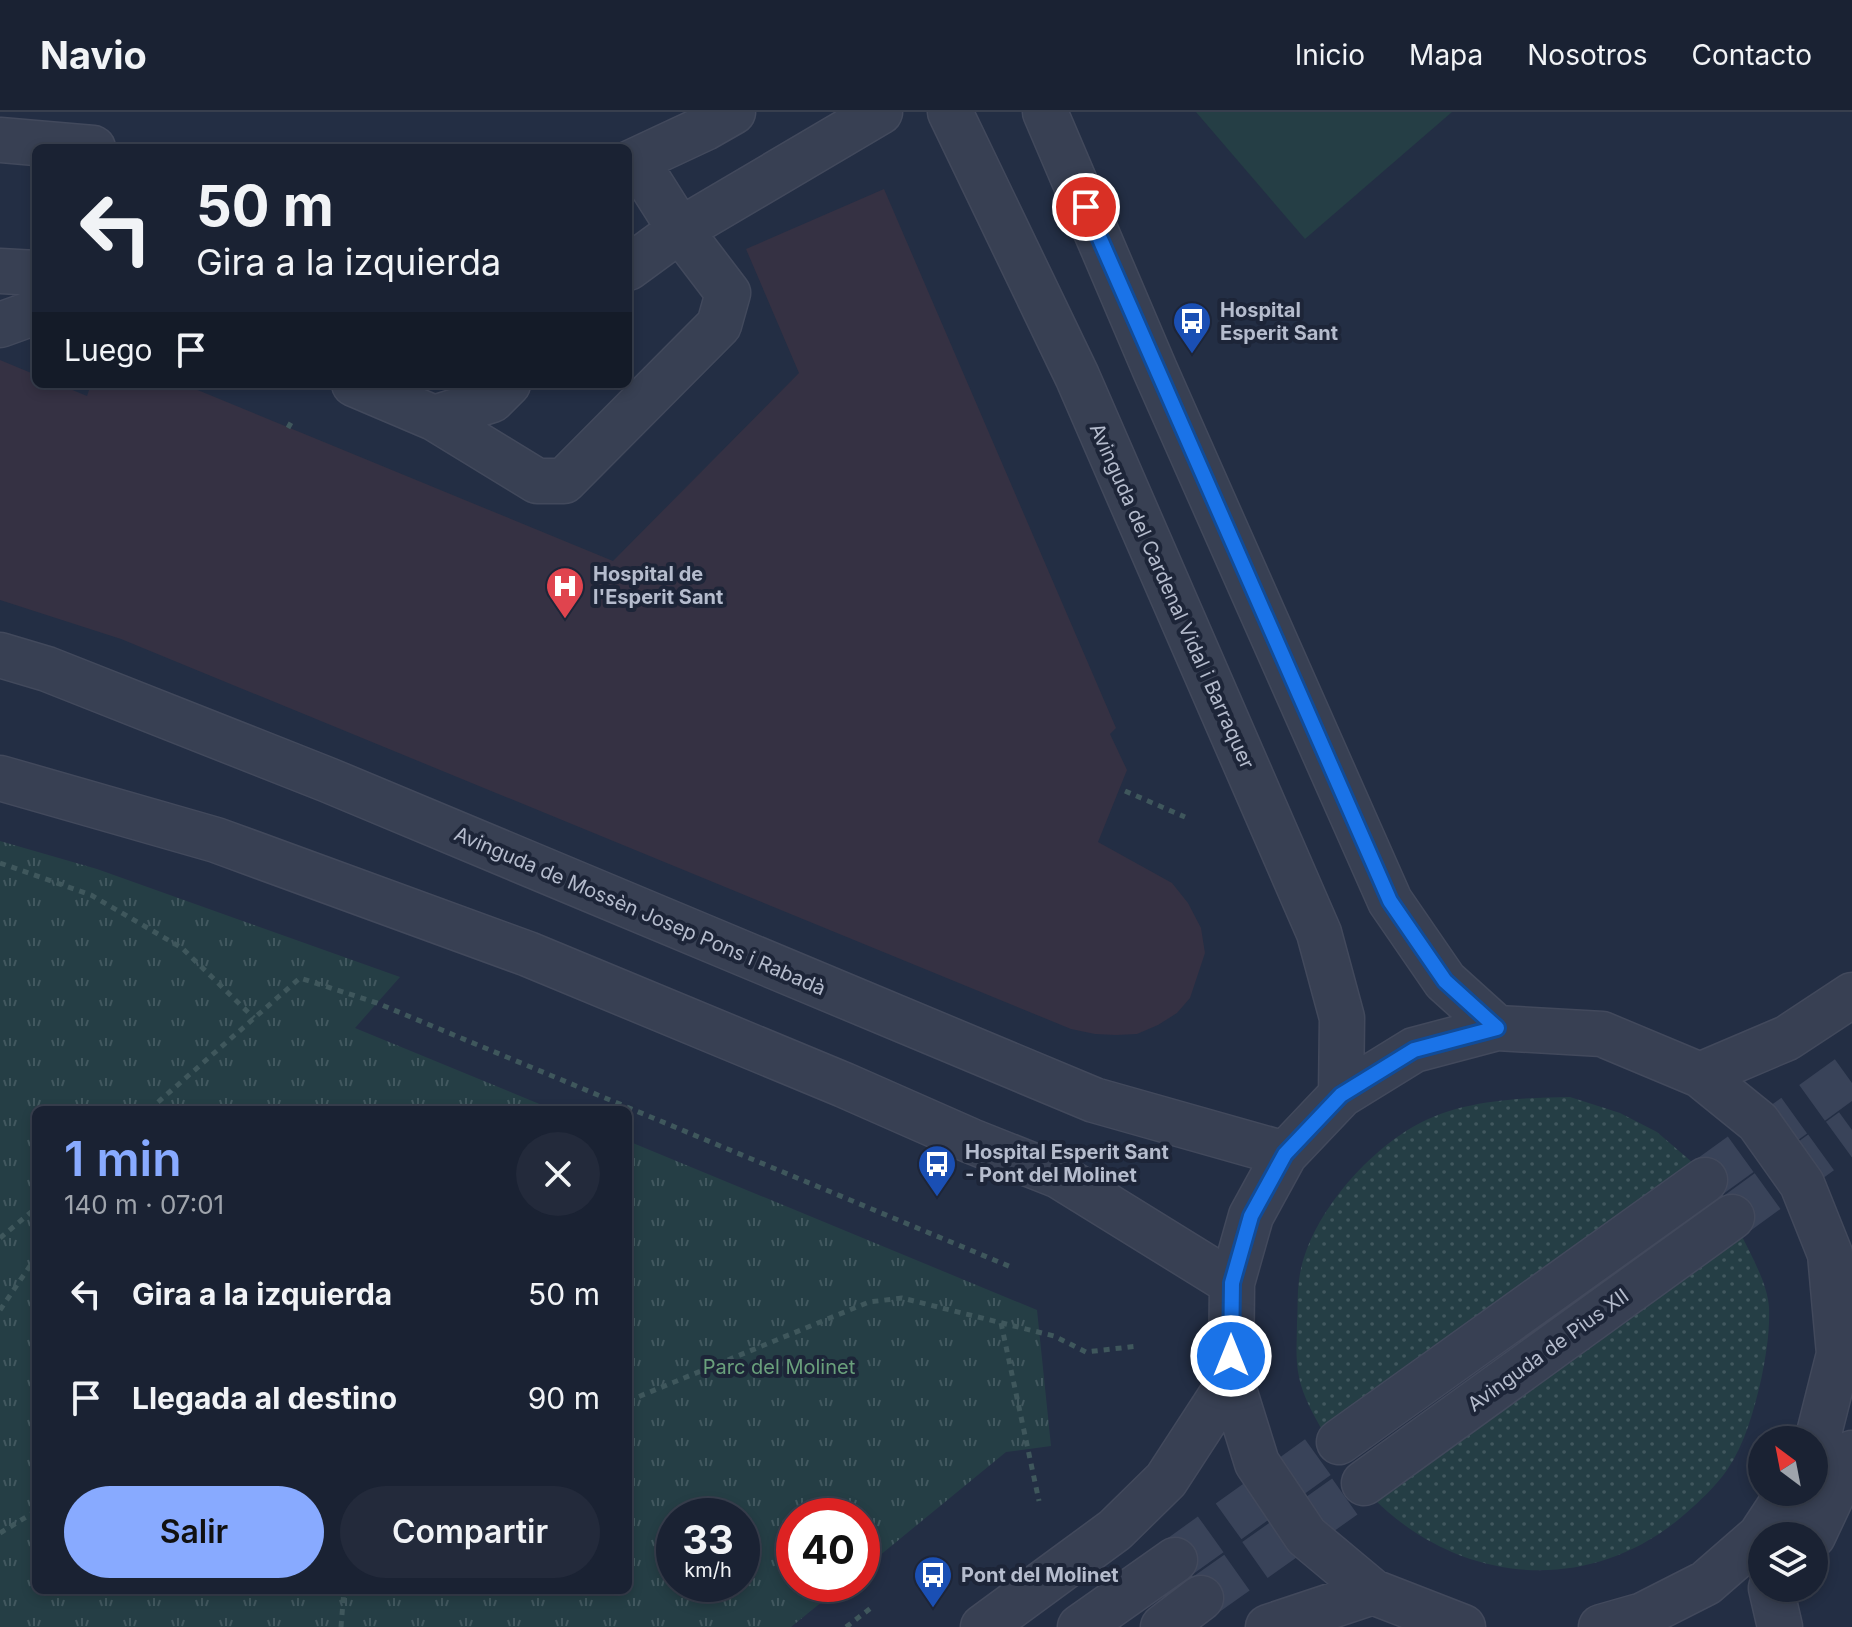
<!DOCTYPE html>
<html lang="es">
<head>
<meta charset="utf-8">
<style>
  :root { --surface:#1a2233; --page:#232a3b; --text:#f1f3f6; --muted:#9fa4ac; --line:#383f4e; --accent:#8af }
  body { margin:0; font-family:Inter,sans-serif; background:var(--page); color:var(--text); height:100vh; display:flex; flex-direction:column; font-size:30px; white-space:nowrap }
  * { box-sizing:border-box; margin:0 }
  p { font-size:26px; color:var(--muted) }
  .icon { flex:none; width:44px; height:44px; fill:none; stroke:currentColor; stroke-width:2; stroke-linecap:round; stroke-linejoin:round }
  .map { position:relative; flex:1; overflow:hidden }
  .panel { position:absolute; left:32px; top:994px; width:600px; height:488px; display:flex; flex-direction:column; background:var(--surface); border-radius:12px; box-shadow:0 4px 12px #0003,0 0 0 2px var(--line) }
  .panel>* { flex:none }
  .hud { position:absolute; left:32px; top:32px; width:600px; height:244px; border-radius:12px; box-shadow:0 4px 12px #0003,0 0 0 2px var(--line); background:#1a2233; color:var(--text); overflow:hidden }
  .needle { width:52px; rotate:328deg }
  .tools { position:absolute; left:1748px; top:1314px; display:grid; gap:16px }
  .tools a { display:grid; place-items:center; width:80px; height:80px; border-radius:50%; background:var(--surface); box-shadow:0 4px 12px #0003,0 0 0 2px var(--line); font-size:40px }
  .speed { position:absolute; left:656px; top:1386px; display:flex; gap:16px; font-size:40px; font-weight:700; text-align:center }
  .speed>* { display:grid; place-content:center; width:104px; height:104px; border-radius:50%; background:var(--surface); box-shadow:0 4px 12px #0003,0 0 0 2px var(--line); line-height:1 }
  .speed small { font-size:20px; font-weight:400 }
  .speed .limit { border:12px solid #d22; background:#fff; color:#111 }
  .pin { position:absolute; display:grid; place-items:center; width:68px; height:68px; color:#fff; margin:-34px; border:4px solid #fff; border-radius:50%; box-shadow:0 2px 8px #0007 }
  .me { position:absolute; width:88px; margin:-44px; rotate:0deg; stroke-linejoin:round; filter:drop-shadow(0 0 6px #0008) }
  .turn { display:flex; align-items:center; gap:28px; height:168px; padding:0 32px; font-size:36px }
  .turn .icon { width:104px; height:104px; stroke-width:2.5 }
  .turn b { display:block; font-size:56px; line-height:68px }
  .then { display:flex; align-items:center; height:76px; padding:0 32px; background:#0003; gap:16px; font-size:30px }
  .round { display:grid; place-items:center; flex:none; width:84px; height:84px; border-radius:42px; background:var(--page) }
  .overview { display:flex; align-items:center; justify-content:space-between; height:136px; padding:0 32px }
  h1 { font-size:48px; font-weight:600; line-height:60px; color:var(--accent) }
  .cta { display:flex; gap:16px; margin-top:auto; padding:16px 32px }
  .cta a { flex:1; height:92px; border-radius:48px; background:var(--accent); color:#111; font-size:32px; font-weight:600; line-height:92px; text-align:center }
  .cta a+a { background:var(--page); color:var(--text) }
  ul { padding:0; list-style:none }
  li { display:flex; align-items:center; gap:24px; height:104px; padding:0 32px }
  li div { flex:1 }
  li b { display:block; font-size:30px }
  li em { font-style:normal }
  header { display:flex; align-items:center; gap:48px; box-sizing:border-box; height:112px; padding:0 40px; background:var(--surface); border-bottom:2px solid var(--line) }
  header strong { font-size:38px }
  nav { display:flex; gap:44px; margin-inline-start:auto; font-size:28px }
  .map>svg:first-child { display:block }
</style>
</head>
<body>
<header>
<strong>Navio</strong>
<nav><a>Inicio</a><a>Mapa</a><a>Nosotros</a><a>Contacto</a></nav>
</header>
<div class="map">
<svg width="1852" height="1515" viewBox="0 0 1852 1515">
  <defs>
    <pattern id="grass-tufts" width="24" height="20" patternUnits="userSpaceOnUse" patternTransform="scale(2)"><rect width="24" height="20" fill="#253e45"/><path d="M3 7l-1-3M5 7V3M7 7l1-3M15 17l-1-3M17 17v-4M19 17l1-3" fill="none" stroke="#42585f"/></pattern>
    <pattern id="garden-dots" width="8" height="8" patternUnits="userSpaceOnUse" patternTransform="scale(2)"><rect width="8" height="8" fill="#253e45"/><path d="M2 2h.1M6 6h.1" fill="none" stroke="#42585f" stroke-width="1.8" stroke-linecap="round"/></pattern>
  </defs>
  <rect width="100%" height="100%" fill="#232e44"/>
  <path fill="#353143" d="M884,77L1116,616L1110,622L1127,658L1098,730L1172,771L1188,791L1201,816L1205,841L1190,886L1177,901L1158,913L1137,922L1116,923L1095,922L1071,917L121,527L0,488V248L36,263V272H58L87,284L91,272H183L613,449L799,261L746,137Z"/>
  <path fill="url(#grass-tufts)" fill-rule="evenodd" d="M0,729L97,757L400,865L355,916L554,998H36V1478H628V1029L1037,1198L1051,1334L1006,1340L862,1458V1404H794V1472H844L791,1515H0ZM674,1404H742V1472H674Z"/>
  <path fill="url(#garden-dots)" d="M1570,985L1620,1001L1657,1020L1693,1051L1323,1320C1314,1303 1303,1285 1299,1265C1295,1247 1297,1228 1297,1210C1298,1196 1297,1182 1299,1168C1306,1111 1359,1049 1406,1019C1454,988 1515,986 1570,985Z
    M1738,1116C1749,1140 1767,1169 1769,1195C1770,1220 1766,1244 1761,1268C1754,1298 1745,1332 1727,1358C1716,1374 1700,1389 1685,1402C1589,1486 1456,1473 1369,1382Z"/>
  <path fill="#253e45" d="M1196,0H1452L1305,127Z"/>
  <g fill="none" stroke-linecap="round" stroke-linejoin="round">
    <path stroke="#394359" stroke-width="44" stroke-dasharray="44 22" stroke-linecap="butt" d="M1705,1068L1852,962
      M1732,1105L1852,1018
      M1175,1448L1339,1330
      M1201,1486L1364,1371"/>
    <g stroke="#42495c" stroke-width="47">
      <path id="minor" d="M950,0L1077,264L1319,821L1342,906L1341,983
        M1045,0L1155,258L1390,789L1445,869L1497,916
        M0,28L93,36
        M628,52L705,16L733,0
        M628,156L680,118L880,0
        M0,159L36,161
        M0,213L36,200
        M354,272L434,306L492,288L508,272
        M434,306L537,369H564L719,213L728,181L680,118L637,50
        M0,543L47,557L328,668L1094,988L1285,1042
        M0,666L216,728L528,842L844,973L971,1029L1059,1064L1232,1171
        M1700,963L1787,926L1852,883
        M1339,1330L1705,1068
        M1364,1371L1732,1105
        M1813,1424L1852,1341
        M1771,1476L1780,1515
        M983,1515L1115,1418L1166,1368L1231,1268
        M1080,1515L1175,1448
        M1163,1515L1201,1486
        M1268,1515L1373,1480
        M1463,1515L1373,1480L1306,1424L1257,1351L1231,1268L1232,1171L1251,1104L1285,1042L1341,983L1414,938L1497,916L1602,922L1700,963L1758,1010L1802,1072L1830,1142L1839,1242L1814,1341
        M1601,1515L1643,1503L1706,1471L1760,1424L1789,1380"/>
    </g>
    <path stroke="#3f575c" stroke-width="5" stroke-dasharray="6 6" stroke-linecap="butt" d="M288,316L293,307
      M1125,679L1185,705
      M0,751L91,783L182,836L254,906
      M149,998L300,866L377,891L1011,1155
      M0,1126L36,1096
      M0,1198L36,1145
      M1001,1211L1039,1389
      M628,1289L869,1190L902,1186L1054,1224L1086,1240L1138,1234
      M0,1421L36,1399
      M341,1515L344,1478
      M846,1515L871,1496"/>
    <use href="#minor" stroke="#384053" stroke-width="44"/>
  </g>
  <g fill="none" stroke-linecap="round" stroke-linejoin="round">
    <g stroke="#114b97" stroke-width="20">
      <path id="route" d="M1086,95L1390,789L1445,869L1497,916L1414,938L1341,983L1285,1042L1251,1104L1232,1171L1231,1244"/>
    </g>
    <use href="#route" stroke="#1a73e8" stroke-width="14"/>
  </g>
  <defs>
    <g id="bus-pin" transform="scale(2)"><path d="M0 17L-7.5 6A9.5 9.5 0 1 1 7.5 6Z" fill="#1a4fb4" stroke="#1d2538"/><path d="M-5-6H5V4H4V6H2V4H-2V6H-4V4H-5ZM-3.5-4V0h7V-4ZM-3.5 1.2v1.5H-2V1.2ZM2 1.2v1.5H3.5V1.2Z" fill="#fff"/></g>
    <g id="hospital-pin" transform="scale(2)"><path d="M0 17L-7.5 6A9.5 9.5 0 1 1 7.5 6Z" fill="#e0444e" stroke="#1d2538"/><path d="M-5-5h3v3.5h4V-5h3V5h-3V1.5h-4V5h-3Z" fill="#fff"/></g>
  </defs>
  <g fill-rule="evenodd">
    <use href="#bus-pin" x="1192" y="209"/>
    <use href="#hospital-pin" x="565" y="474"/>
    <use href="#bus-pin" x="937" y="1052"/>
    <use href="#bus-pin" x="933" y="1463"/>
  </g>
  <g text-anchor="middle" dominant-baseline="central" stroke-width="8" stroke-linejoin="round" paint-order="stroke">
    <g font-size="20" font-weight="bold" fill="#b5bccd" stroke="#1d2538" text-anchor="start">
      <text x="1220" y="198">Hospital<tspan x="1220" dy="23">Esperit Sant</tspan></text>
      <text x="593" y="462">Hospital de<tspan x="593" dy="23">l'Esperit Sant</tspan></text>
      <text x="965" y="1040">Hospital Esperit Sant<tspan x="965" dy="23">- Pont del Molinet</tspan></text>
      <text x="961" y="1463">Pont del Molinet</text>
    </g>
    <g font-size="20" fill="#b5bccd" stroke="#1d2538">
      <text transform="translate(1172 484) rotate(66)">Avinguda del Cardenal Vidal i Barraquer</text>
      <text transform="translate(640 799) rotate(23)">Avinguda de Mossèn Josep Pons i Rabadà</text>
      <text transform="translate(1548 1238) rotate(-36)">Avinguda de Pius XII</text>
    </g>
    <g font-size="20" fill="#6aa07c" stroke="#1d2538">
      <text x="779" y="1255">Parc del Molinet</text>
    </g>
  </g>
</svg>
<div class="tools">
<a><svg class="needle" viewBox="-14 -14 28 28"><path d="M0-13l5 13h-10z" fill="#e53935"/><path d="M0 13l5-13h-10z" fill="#9fa4ac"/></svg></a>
<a><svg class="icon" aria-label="layers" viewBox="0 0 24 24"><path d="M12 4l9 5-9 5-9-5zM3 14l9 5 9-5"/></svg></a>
</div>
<div class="speed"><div>33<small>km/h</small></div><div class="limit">40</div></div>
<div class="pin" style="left:1086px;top:95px;background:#d93025"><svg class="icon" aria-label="arrive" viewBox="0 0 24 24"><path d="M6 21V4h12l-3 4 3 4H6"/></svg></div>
<svg class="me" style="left:1231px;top:1244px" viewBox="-20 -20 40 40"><circle r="17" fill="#1a73e8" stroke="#fff" stroke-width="3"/><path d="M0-11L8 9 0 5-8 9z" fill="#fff"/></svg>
<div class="hud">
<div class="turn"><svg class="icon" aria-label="left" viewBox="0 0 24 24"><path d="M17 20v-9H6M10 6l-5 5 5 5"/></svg><div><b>50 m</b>Gira a la izquierda</div></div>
<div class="then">Luego<svg class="icon" aria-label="arrive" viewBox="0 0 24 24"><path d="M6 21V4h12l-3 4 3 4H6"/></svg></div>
</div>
<section class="panel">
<div class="overview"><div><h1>1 min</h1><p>140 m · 07:01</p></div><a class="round"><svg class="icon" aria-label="close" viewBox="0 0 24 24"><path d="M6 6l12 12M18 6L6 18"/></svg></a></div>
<ul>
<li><svg class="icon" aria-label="left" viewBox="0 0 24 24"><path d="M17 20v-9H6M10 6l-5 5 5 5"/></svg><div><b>Gira a la izquierda</b></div><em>50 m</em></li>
<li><svg class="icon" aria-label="arrive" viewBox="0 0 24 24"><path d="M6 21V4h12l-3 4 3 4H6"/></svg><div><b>Llegada al destino</b></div><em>90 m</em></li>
</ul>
<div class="cta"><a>Salir</a><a>Compartir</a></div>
</section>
</div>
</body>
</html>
